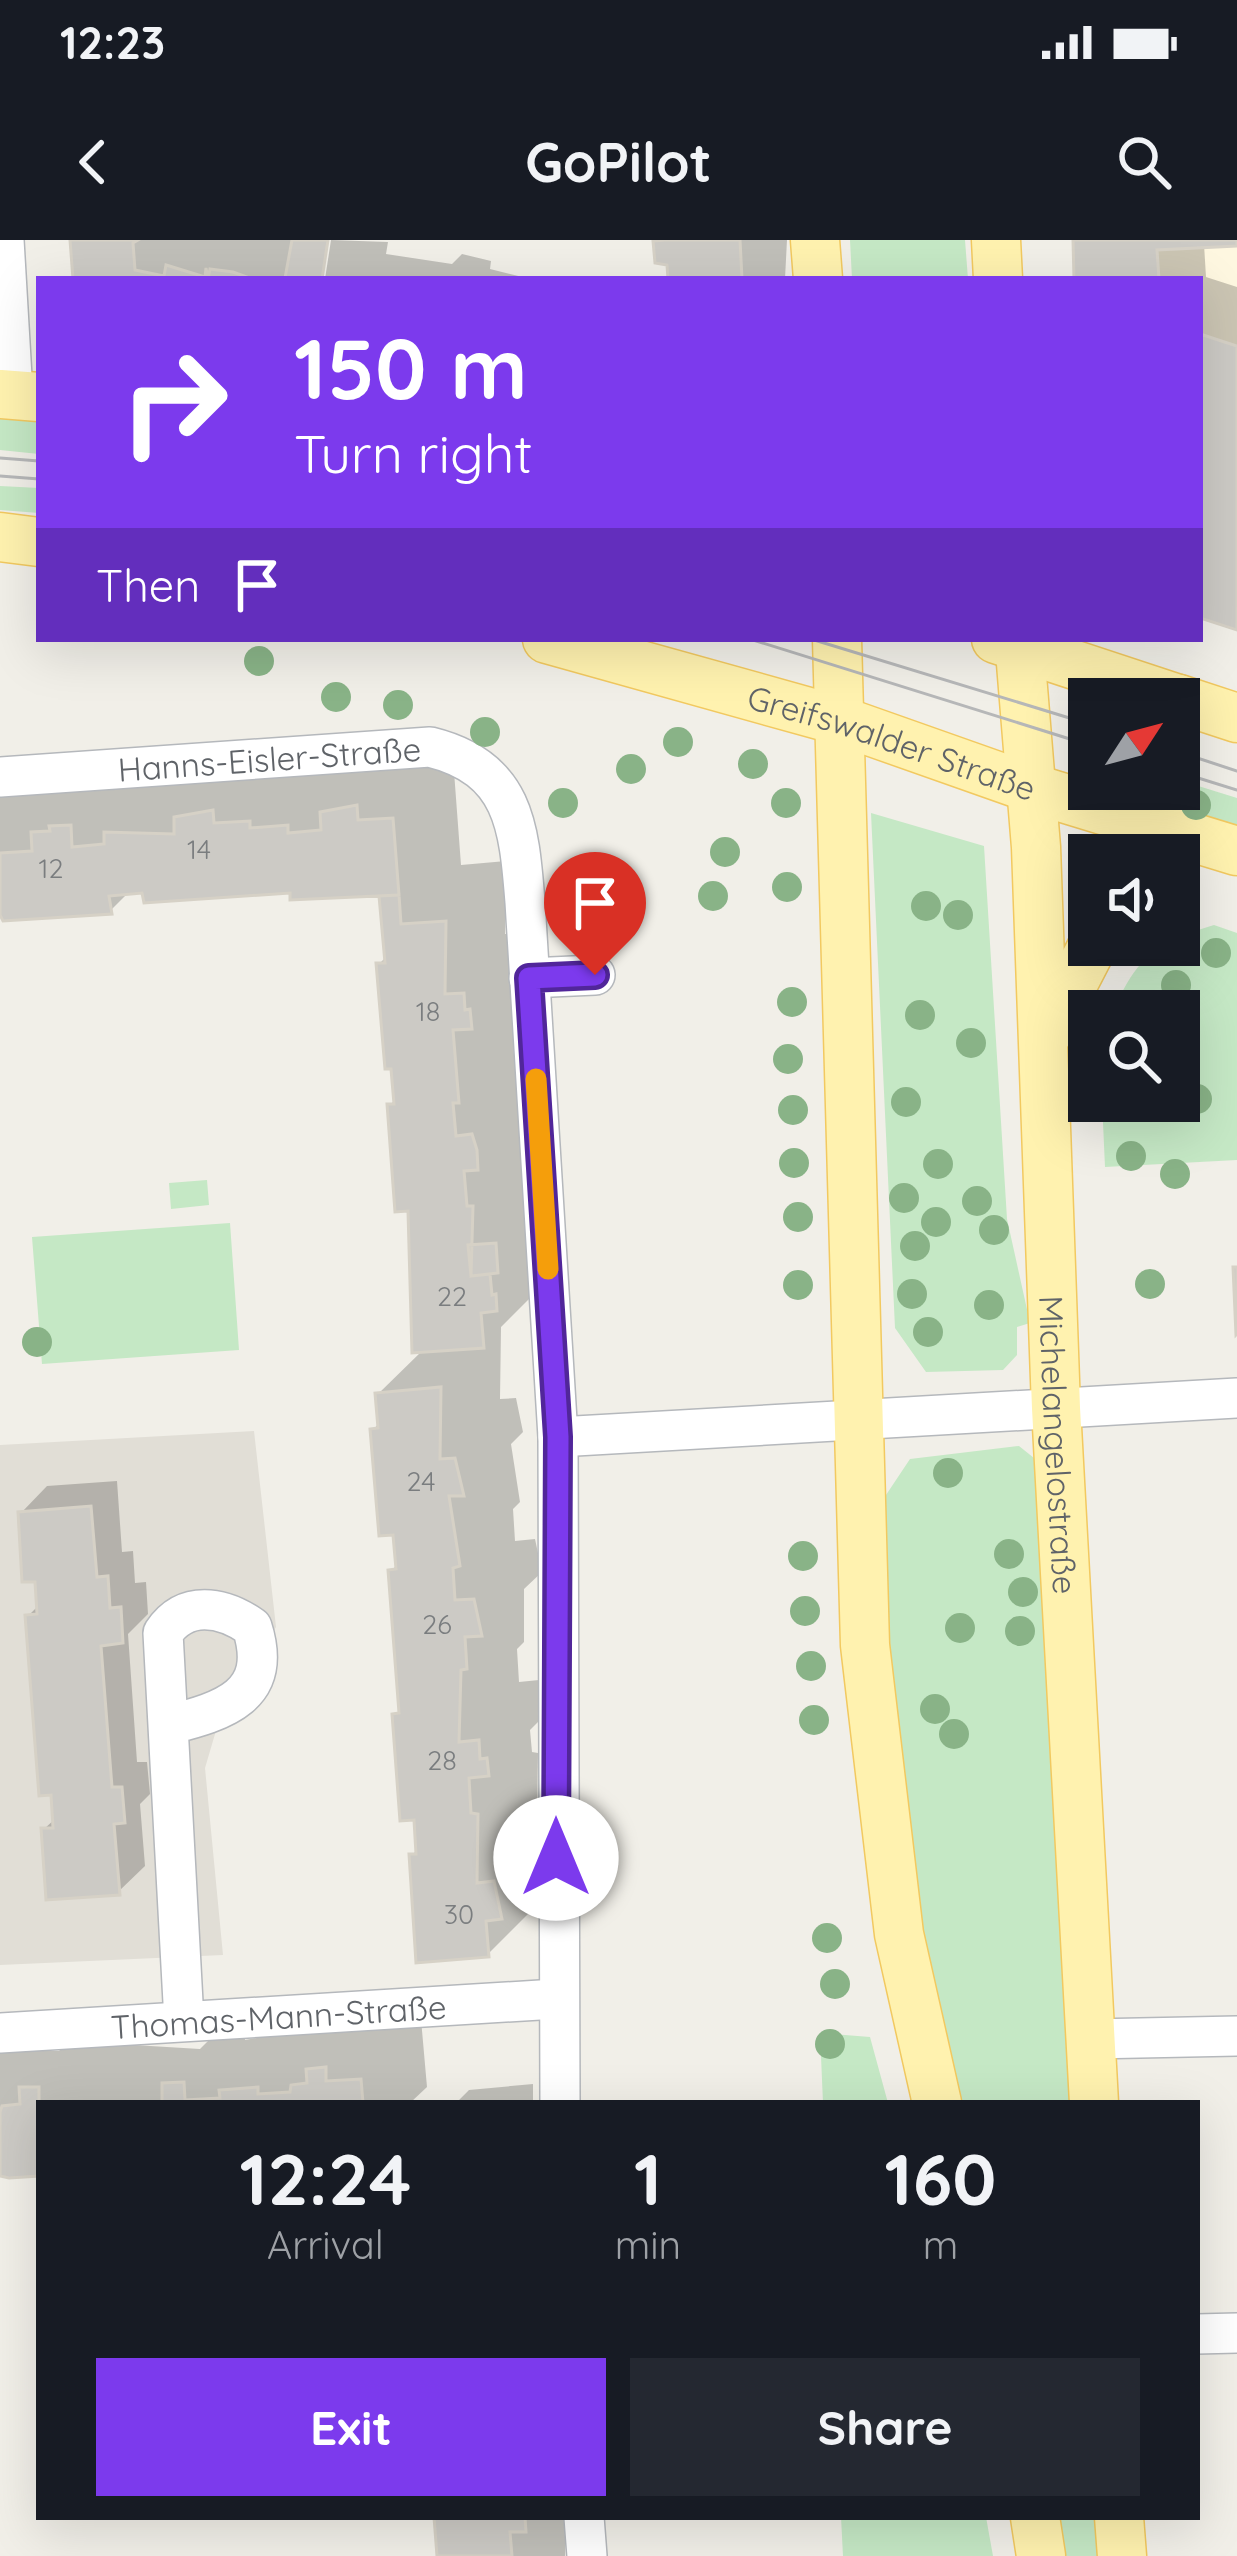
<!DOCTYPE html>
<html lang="en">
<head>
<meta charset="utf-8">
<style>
  :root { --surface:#171b24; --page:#242831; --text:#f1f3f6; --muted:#9ea1a6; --accent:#7c3aed }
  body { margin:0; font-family:Quicksand,sans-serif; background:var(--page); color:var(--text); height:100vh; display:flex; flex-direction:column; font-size:45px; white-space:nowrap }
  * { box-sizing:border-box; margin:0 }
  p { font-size:39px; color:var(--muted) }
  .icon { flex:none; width:66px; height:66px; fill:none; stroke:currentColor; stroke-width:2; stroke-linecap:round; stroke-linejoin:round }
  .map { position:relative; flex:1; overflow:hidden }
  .details { position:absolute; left:36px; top:1860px; width:1164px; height:420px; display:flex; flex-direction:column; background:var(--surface); border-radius:0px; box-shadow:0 12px 48px #0002 }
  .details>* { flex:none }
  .hud { position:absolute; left:36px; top:36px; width:1167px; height:366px; border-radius:0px; box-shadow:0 12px 48px #0002; background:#7c3aed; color:#fff; overflow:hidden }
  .needle { width:78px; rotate:54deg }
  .fabs { position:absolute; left:1068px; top:438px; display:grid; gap:24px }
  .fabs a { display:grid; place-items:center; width:132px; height:132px; border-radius:0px; background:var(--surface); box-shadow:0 12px 48px #0002; font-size:60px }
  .pin { position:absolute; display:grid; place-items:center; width:102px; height:102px; color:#fff; margin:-123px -51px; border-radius:50% 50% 50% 0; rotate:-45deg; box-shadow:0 0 12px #0007 }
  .pin .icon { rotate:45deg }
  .me { position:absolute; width:132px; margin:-66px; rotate:0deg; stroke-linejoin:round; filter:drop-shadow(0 0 9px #0008) }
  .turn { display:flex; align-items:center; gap:42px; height:252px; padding:0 60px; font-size:54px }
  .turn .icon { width:156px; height:156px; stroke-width:2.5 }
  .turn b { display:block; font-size:84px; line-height:102px }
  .then { display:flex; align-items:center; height:114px; padding:0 60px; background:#0003; gap:24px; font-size:45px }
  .eta { display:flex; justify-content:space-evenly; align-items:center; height:204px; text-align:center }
  .eta b { font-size:72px; font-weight:700; line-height:84px }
  .primary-button { display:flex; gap:24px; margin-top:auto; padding:24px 60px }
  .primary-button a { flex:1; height:138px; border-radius:0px; background:var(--accent); color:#fff; font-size:48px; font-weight:700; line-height:138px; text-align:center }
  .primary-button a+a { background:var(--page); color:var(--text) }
  .status { display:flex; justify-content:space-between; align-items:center; height:84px; padding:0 60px; background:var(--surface); direction:ltr }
  .status svg { height:33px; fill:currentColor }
  header { display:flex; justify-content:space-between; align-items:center; height:156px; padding:0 60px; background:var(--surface); font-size:54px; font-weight:700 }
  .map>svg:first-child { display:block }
</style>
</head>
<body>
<div class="status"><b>12:23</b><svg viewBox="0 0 49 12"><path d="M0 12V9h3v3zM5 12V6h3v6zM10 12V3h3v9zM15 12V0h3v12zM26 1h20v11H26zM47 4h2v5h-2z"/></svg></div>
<header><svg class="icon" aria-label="back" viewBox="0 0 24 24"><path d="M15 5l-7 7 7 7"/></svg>GoPilot<svg class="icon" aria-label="search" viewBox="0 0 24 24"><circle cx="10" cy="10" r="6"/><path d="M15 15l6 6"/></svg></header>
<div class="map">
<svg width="1237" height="2316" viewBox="0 0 1237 2316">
  <rect width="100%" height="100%" fill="#f1efe8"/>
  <path fill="#fef7e0" d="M1073,0H1237V390L1200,378V39H1074Z"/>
  <path fill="#e1ded6" d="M254,1191L276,1387L220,1477L205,1528L223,1715L0,1725V1205Z"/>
  <path fill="#c5e8c5" d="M850,0H965L968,39H852Z
    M0,176L39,180V214L0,210Z
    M0,246L39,248V273L0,270Z
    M1179,540L1237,558V585L1126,557V549H1179Z
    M871,573L984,606L1007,979L1030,1083L1017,1087V1115L1003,1130L926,1132L895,1088Z
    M1214,685L1237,693V920L1105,927L1102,861H1179V771H1113C1126,743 1144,705 1179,705V696Z
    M207,940L209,965L171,969L169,943Z
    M230,983L239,1110L42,1124L32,997Z
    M1019,1206L1039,1222L1077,1863H959L915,1665L886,1417L882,1261L910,1219Z
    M820,1793L870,1797L888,1863H823Z
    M841,2277H986L993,2316H843Z
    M1057,2277H1101L1103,2316H1064Z"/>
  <path fill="#0003" d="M73,0H328L319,39H76Z
    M331,0L388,2L386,14L452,24L462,14L491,21L490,29L531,39H325Z
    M659,0H787L785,39H671Z
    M1075,0H1237L1204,4L1206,37L1237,47V386L1200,375V39H1077Z
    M384,512L453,518L461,625L506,621L505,694L524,693L519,799L513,804L516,836L533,835L544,1044L501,1087L500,1159L516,1158L523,1192L511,1204L520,1262L513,1269L515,1301L535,1299L542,1332L524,1349V1402L517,1409L519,1442L539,1440L548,1472L530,1490L532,1512L538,1513L537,1583L554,1582L549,1653L488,1714L412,1615L419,1608L417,1577L395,1475L402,1468L391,1331L398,1324L373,1190L380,1182L378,1154L423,1110L411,968L390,865L397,858L379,724L387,716L382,650H145L130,651L110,671L0,672V546L348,526V533L365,532Z
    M117,1241L122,1312L133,1311L135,1343L146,1342L148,1374L128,1394L137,1522H147L150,1554L140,1564L145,1626L118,1652L44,1589L55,1579L28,1376L39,1365L38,1338L21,1273L47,1246Z
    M370,1769L421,1779L427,1847L410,1863H39V1933L0,1935V1811H59L83,1787L101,1803L200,1809L226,1783L244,1782L245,1800L318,1787V1794L347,1792Z
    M533,1844V1863H456L469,1850Z
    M436,2277H566L565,2316H440Z"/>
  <path fill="#cccac5" stroke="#d6d1c6" stroke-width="3" d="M70,0H138L133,3L135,30L164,36L166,25L205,37L206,28L208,39H73Z
    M328,0L322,39L285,38L292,0Z
    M665,0H740L742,39H668L667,25L655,23L653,1Z
    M1073,0H1237V6L1157,10L1159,39H1074Z
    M210,29L233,32L252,39H208Z
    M1200,94L1237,106V390L1200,378Z
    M357,565L358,580L393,578L399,655L290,660V653L144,663L142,653L109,656L112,674L3,681L0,675V613L32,611L31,592L50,591L49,586L71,585L72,607L104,604V592L174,594V577L213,570L214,583L250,581V588L288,585V593L321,590L320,572Z
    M399,655L401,684L446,681L445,754L464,753L465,770L470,769L472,789L453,790L459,863H453L456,896L472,894L477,910L478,930L464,931L467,966H473L471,1036L490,1034L492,1055L496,1054L497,1071L481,1073L484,1108L412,1113L408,971L395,972L387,864H394L391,829H385L376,723H385L379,656Z
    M496,1003L498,1033L471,1036L468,1005Z
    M1233,1027H1237V1094L1236,1095Z
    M441,1147L440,1219L455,1218L464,1256H449L460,1326L453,1328L455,1360L474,1359L482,1396L465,1397L467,1429L461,1430L459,1502L479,1500L480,1519L487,1518L489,1536L469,1538L471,1573L478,1574L477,1643L494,1641L502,1679L486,1681L489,1717L416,1723L409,1614H416L414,1580L400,1581L392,1474L399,1473L388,1330L396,1329L393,1295L379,1296L370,1189L378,1188L375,1153Z
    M91,1266L97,1337L108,1336L110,1368L121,1367L123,1403L101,1406L112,1547H122L125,1583L114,1584L120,1655L46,1660L41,1588H53L51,1555L39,1556L25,1375L37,1374L35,1342H22L18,1272Z
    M326,1827V1841L361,1839L363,1863H145L162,1862V1843L184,1842L185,1860L220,1858L219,1850L258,1847V1854L290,1852L291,1845L307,1843L306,1829Z
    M19,1847H39V1936L9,1938L0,1936V1872L2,1866L20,1864Z
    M434,2277H525L526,2292H510L512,2316H437Z"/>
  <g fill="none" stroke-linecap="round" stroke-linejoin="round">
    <g stroke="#b5b8bc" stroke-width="42">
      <g id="minor">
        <path d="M4,0L13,154"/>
        <path id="s1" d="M0,537L430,507C515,528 519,587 525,662L558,1197L560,1863"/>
        <path d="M529,738L595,735"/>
        <path d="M558,1197L1237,1158"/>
        <path d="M168,1485C224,1471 274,1456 252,1387C222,1366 185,1360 163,1393L184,1781"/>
        <path id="s2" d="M0,1793L556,1759"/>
        <path d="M1091,1799L1237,1796"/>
        <path d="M1197,2094L1237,2093"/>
        <path d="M584,2277L587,2316"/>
      </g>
    </g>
    <g stroke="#f2c960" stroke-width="51">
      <g id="major">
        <path d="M815,0L818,39"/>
        <path d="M996,0L998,39"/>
        <path d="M0,154L39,157"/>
        <path d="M0,297L39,302"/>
        <path id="s3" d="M547,399L841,481L1031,548L1237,611"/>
        <path d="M837,399L865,1405L899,1694L937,1863"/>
        <path d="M996,399L1178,459"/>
        <path id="s4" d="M1019,399L1036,607L1056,1168L1094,1863"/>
        <path d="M1179,459L1237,478"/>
        <path d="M1047,794L1093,705"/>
        <path d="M1035,2277L1041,2316"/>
        <path d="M1119,2277L1122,2316"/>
      </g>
    </g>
    <use href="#minor" stroke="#fff" stroke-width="39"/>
    <use href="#major" stroke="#fff2af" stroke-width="48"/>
    <path stroke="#b6b7b8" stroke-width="3" d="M0,218L39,221
      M0,236L39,239
      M750,399L1089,505
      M811,399L1089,484
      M1179,512L1237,531
      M1179,532L1237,550"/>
  </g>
  <g fill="#89b387">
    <circle cx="259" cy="421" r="15"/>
    <circle cx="336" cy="457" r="15"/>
    <circle cx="398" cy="465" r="15"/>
    <circle cx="485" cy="492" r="15"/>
    <circle cx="678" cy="502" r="15"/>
    <circle cx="753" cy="524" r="15"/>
    <circle cx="631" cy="529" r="15"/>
    <circle cx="563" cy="563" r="15"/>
    <circle cx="786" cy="563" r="15"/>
    <circle cx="1196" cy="565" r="15"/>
    <circle cx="725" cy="612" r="15"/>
    <circle cx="787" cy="647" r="15"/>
    <circle cx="713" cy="656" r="15"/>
    <circle cx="926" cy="666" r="15"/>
    <circle cx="958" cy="675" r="15"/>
    <circle cx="1216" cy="713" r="15"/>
    <circle cx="1176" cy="745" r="15"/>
    <circle cx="792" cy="762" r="15"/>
    <circle cx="920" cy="775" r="15"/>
    <circle cx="971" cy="803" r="15"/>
    <circle cx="788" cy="819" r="15"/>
    <circle cx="1197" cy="859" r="15"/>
    <circle cx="906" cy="862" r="15"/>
    <circle cx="793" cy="870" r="15"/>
    <circle cx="1131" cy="916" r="15"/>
    <circle cx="794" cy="923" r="15"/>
    <circle cx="938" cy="924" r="15"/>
    <circle cx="1175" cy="934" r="15"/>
    <circle cx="904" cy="958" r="15"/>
    <circle cx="977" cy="961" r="15"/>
    <circle cx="798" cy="977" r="15"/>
    <circle cx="936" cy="982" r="15"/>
    <circle cx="994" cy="990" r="15"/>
    <circle cx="915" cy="1006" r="15"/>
    <circle cx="1150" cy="1044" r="15"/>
    <circle cx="798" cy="1045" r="15"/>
    <circle cx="912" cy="1054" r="15"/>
    <circle cx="989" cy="1065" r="15"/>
    <circle cx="928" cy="1092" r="15"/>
    <circle cx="37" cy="1102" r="15"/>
    <circle cx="948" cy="1233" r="15"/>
    <circle cx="1009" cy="1314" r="15"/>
    <circle cx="803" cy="1316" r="15"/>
    <circle cx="1023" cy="1352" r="15"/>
    <circle cx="805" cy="1371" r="15"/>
    <circle cx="960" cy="1388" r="15"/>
    <circle cx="1020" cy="1391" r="15"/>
    <circle cx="811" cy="1426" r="15"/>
    <circle cx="935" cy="1469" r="15"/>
    <circle cx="814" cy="1480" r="15"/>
    <circle cx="954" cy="1494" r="15"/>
    <circle cx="827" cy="1698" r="15"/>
    <circle cx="835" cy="1744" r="15"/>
    <circle cx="830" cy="1804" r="15"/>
  </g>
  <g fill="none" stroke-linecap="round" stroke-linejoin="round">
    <g stroke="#51269a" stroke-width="30">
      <path id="route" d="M556,1618L558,1197L529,738L595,735"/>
    </g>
    <use href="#route" stroke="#7c3aed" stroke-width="21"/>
    <path stroke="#f59e0b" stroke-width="21" d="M536,839L548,1029"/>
  </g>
  <g text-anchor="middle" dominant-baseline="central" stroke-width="12" stroke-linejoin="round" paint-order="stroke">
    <g font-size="27" fill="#7a7d7f">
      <text x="199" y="609">14</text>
      <text x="51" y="628">12</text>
      <text x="428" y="771">18</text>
      <text x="452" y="1056">22</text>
      <text x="421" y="1241">24</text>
      <text x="437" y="1384">26</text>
      <text x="442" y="1520">28</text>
      <text x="459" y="1674">30</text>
    </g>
    <g font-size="33" fill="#5f6368" stroke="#fff">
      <text stroke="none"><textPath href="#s3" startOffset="360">Greifswalder Straße</textPath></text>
      <text stroke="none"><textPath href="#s1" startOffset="270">Hanns-Eisler-Straße</textPath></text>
      <text stroke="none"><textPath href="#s4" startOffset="807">Michelangelostraße</textPath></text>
      <text stroke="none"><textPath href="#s2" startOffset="279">Thomas-Mann-Straße</textPath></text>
    </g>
  </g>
</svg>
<div class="fabs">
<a><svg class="needle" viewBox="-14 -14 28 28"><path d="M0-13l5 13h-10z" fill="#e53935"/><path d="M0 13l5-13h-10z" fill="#9ea1a6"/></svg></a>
<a><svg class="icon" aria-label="sound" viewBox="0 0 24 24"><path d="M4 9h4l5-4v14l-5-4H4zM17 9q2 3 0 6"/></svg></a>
<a><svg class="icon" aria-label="search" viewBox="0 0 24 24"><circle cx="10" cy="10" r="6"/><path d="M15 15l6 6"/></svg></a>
</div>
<div class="pin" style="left:595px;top:735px;background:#d93025"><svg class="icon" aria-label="arrive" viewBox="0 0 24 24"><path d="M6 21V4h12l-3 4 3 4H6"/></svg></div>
<svg class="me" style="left:556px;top:1618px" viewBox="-20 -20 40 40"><circle r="19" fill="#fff"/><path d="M0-13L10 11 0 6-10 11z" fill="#7c3aed"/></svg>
<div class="hud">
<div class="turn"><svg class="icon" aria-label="right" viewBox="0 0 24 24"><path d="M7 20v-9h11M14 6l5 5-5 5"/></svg><div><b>150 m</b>Turn right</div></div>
<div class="then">Then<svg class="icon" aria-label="arrive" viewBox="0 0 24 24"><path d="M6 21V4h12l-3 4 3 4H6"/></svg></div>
</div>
<section class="details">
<div class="eta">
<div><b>12:24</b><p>Arrival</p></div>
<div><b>1</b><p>min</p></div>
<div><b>160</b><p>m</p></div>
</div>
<div class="primary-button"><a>Exit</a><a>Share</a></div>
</section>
</div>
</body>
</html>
